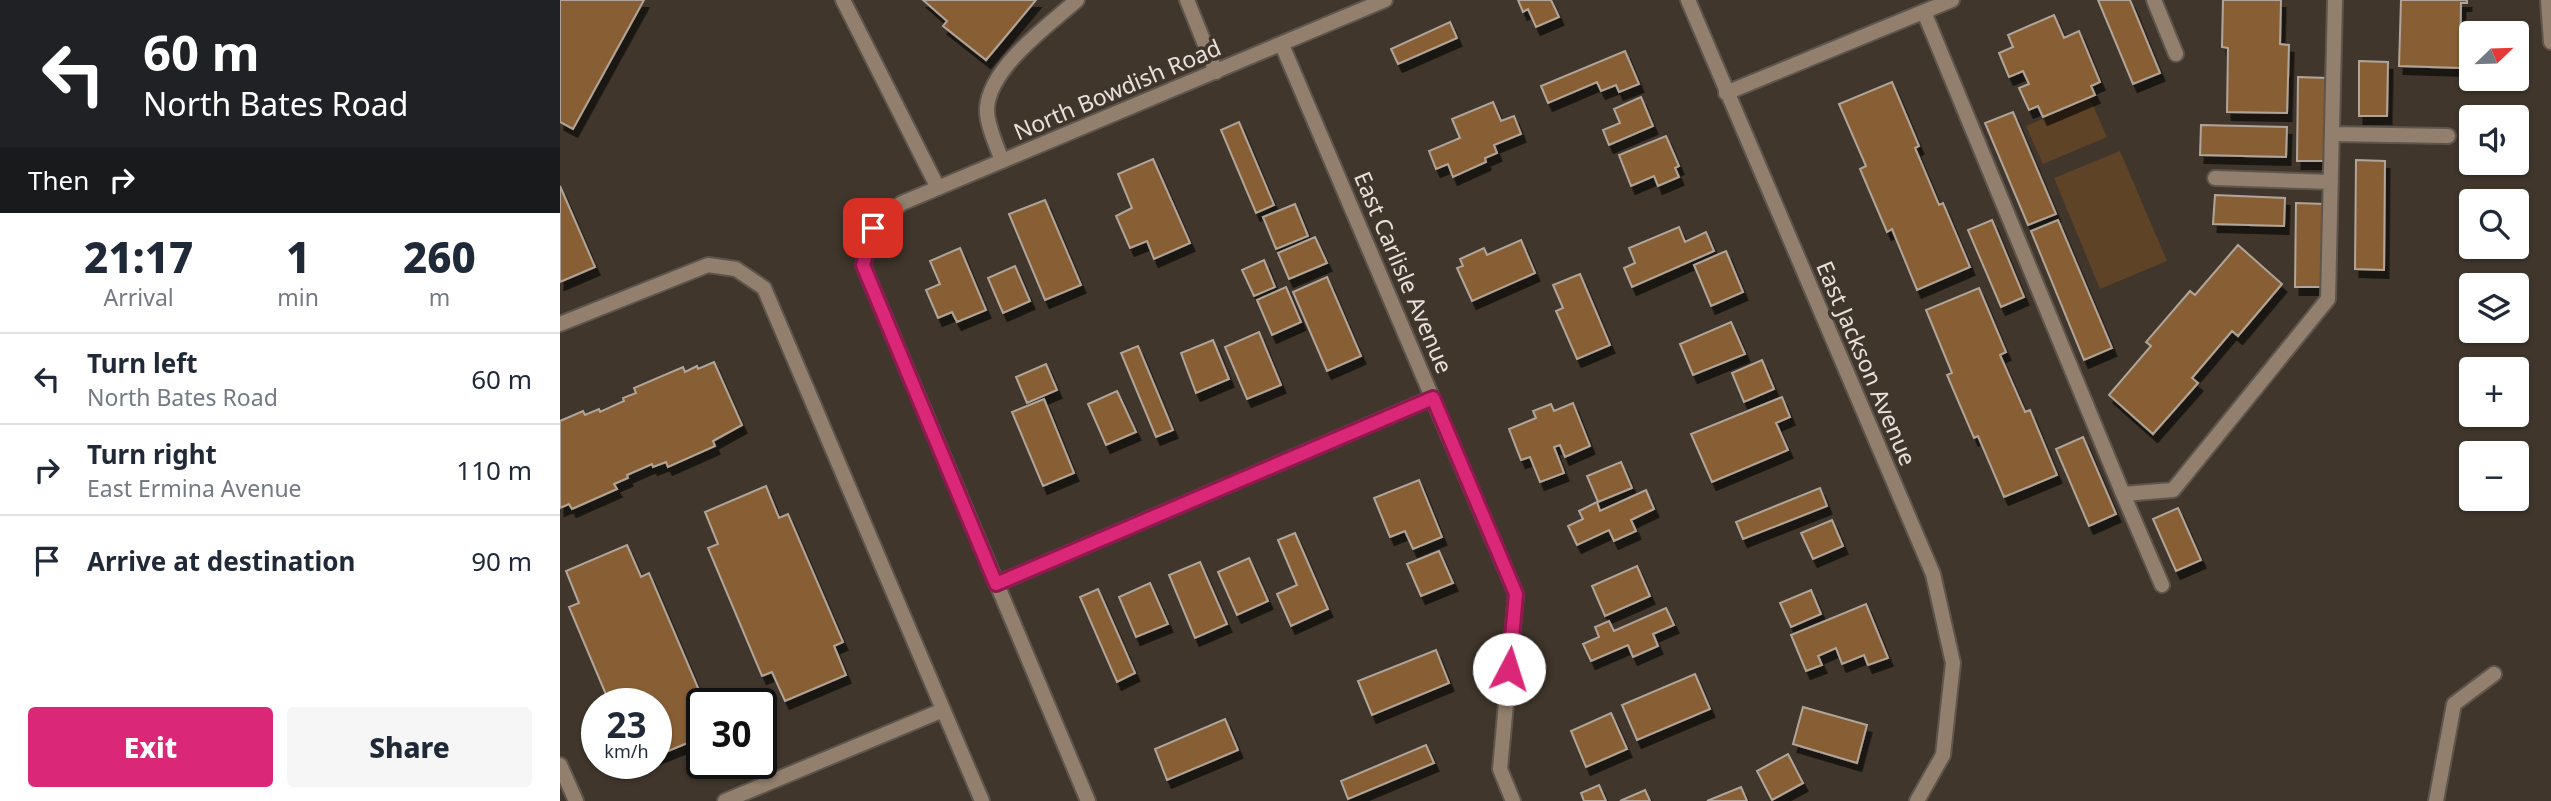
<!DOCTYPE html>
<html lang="en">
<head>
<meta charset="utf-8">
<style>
  :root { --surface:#fff; --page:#f6f6f7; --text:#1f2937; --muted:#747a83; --line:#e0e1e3; --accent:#db2777 }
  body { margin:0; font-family:"Noto Sans",sans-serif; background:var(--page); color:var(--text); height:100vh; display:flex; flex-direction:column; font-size:26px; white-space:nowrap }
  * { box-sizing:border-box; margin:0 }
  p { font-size:23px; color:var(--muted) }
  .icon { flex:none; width:38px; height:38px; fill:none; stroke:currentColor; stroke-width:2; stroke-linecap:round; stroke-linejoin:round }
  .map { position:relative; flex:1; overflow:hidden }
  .sheet { display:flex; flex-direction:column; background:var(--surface); width:560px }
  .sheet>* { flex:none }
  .top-card { background:#202124; color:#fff; overflow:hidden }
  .needle { width:46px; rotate:67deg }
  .controls { position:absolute; left:1899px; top:21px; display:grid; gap:14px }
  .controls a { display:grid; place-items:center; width:70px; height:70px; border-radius:7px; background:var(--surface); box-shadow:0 2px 5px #0004; font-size:35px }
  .speed { position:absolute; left:21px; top:688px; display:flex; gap:14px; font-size:35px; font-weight:700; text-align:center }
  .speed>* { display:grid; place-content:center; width:91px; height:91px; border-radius:50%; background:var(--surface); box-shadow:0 2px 5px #0004; line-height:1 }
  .speed small { font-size:18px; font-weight:400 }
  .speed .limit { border:4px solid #111; border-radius:10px; background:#fff; color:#111 }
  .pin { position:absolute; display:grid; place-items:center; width:60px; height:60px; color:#fff; margin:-30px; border-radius:14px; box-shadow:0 4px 10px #0006 }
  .me { position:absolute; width:77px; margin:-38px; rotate:5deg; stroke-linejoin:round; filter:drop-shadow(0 0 5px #0008) }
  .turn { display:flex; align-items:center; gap:24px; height:147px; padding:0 28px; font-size:32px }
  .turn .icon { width:91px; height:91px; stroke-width:2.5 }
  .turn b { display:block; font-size:49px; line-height:60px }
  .then { display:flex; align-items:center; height:66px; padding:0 28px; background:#0003; gap:14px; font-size:26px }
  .eta { display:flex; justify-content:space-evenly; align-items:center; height:119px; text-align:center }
  .eta b { font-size:42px; font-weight:800; line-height:49px }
  .button { display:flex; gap:14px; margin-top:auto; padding:14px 28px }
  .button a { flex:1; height:80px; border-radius:7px; background:var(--accent); color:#fff; font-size:28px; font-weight:800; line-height:80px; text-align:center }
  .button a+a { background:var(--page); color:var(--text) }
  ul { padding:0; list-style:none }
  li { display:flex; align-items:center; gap:21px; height:91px; padding:0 28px; border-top:2px solid var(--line) }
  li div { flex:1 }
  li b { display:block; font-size:26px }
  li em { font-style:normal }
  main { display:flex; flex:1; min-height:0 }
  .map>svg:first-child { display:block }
</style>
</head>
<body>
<main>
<section class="sheet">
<div class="top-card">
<div class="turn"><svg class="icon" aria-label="left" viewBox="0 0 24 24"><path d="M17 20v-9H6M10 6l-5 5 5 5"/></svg><div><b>60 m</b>North Bates Road</div></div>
<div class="then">Then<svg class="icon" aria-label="right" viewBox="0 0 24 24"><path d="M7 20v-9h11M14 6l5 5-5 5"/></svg></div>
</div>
<div class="eta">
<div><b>21:17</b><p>Arrival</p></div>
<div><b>1</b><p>min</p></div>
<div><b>260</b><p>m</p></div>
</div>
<ul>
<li><svg class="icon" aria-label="left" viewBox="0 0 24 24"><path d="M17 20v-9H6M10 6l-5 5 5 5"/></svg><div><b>Turn left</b><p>North Bates Road</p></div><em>60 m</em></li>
<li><svg class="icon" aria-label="right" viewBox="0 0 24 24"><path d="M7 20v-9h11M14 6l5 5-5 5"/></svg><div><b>Turn right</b><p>East Ermina Avenue</p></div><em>110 m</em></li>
<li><svg class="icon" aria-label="arrive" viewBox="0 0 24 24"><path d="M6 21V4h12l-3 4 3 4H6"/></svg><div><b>Arrive at destination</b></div><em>90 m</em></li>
</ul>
<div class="button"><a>Exit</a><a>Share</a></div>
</section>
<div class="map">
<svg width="1991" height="801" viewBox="0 0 1991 801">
  <defs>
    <filter id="shadow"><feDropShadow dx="4.5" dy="8" stdDeviation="0" flood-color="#0009"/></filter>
  </defs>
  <rect width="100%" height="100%" fill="#40362c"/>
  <path fill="#5e4327" d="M1530,99L1547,137L1483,164L1466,126Z
    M1560,151L1607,261L1540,289L1494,178Z"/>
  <path fill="#885f34" stroke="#b1a498" stroke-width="2" filter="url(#shadow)" d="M0,0H84L13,129L0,122Z
    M363,0H476L426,60L383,26L387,21Z
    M958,0H991L999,17L976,27L968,9L963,12Z
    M1538,0H1570L1600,73L1573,84Z
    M1663,0H1721L1720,44L1729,45L1727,113L1667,112L1668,48L1662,47Z
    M1841,0H1907V3H1901L1900,68L1839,66Z
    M1494,15L1504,38L1519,31L1540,82L1531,86L1535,95L1483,117L1478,106L1469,110L1459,88L1469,84L1463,71L1449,77L1439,53L1453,47L1448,35Z
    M890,22L897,38L838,64L831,49Z
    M1065,51L1079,84L1059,92L1056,85L1041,91L1037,82L988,103L981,86Z
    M1799,61L1828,62L1827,116H1799Z
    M1738,77L1768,78L1767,161H1737Z
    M1332,82L1359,146L1355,148L1379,205L1383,203L1410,267L1357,290L1332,229L1327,232L1300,169L1306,166L1279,104Z
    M1081,97L1093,126L1049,145L1043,130L1060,123L1054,109Z
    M933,102L941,121L954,116L961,134L934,145L937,153L925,158L926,162L893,177L888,164L876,169L869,151L900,138L892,119Z
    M1453,112L1496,214L1468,225L1425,123Z
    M679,122L714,205L696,213L661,130Z
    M1641,125L1727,127L1726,157L1640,155Z
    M1106,136L1119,166L1115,168L1119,177L1098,186L1094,176L1071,186L1059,155Z
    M593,159L630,243L594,259L587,241L570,248L556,216L572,208L558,174Z
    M1796,160L1825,161L1824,270L1795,269Z
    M0,186L35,267L0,282Z
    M1655,195L1725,198L1724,226L1653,224Z
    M485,200L521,285L485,300L449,214Z
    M1736,203L1765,204L1763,287H1735Z
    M735,204L748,236L716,249L703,217Z
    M1432,220L1464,297L1441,307L1408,230Z
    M1498,220L1552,348L1524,360L1471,231Z
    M1119,227L1125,242L1146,232L1154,251L1072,287L1064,268L1075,263L1069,248Z
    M755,237L767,263L729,279L718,253Z
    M961,240L975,273L912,301L897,268L903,266L900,259L924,248L927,255Z
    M1678,245L1722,284L1678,336L1672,331L1632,378L1638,383L1593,434L1549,395L1591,346L1586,342L1630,291L1635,295Z
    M400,248L426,310L397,322L392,312L378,318L366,290L380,284L370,261Z
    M1166,251L1183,292L1151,306L1134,265Z
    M704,260L715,287L694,296L682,270Z
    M455,266L470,301L443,313L428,278Z
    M1020,274L1050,345L1017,359L996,311L1003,308L993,285Z
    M767,277L801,356L767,371L733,292Z
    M726,287L741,322L712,335L697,300Z
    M1419,288L1446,352L1440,355L1465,412L1470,410L1497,475L1444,497L1418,436L1414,438L1387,375L1392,373L1366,310Z
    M1171,322L1185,354L1133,375L1120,344Z
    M699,332L721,385L687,399L665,347Z
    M653,340L669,379L636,393L621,353Z
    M578,346L613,430L596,437L561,353Z
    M1202,360L1214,389L1184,402L1172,373Z
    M154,362L182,425L153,441L155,446L108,467L106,462L93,467L92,464L67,475L68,478L54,484L57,489L12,509L9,504L0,508V421L23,411L25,415L39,409L40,412L64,401L63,398L76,393L74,388L123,367L125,372L137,366L138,369Z
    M486,364L497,390L467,403L456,377Z
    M557,391L576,432L546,445L528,404Z
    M1222,397L1230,417L1216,423L1228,450L1152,482L1131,434Z
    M484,399L514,473L483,486L452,412Z
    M1013,403L1030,446L1005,457L1000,445L994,447L1004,473L980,482L970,457L961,460L949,429L976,418L973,411L991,404L994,411Z
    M1523,437L1556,514L1529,526L1496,449Z
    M1061,462L1072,488L1038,502L1027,476Z
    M859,480L882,537L853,549L845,531L830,537L814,498Z
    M206,486L219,518L228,514L283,642L274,646L286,675L225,701L212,672L202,676L148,548L158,544L145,512Z
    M1260,488L1267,506L1183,539L1176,522Z
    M1086,490L1094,509L1071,520L1076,531L1054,541L1049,530L1017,545L1008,526L1023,519L1019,511L1037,502L1040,511Z
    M1618,508L1641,560L1616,571L1593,519Z
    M1272,520L1283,546L1253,559L1241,533Z
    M735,533L768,609L731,626L717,594L737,585L718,540Z
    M67,545L81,577L89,573L144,702L135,705L142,721V737L96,756V704H50L9,607L19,603L6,571Z
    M879,551L893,583L861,596L847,564Z
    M689,558L708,601L677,615L658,572Z
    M640,562L667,624L635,638L609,575Z
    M1077,566L1090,596L1045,616L1032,586Z
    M590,583L608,624L576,637L559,597Z
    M538,589L575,673L557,682L520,597Z
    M1251,590L1261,614L1231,627L1220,603Z
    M1306,604L1328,658L1308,665L1304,655L1282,664L1276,648L1258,656L1262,665L1246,671L1231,635Z
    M1106,608L1114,625L1093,634L1098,646L1073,657L1068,645L1031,661L1023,644L1039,637L1035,627L1049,621L1054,631Z
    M876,650L889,683L812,715L798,681Z
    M1135,674L1150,709L1077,740L1062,705Z
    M1243,707L1307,725L1297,763L1233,744Z
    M1051,713L1067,749L1026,767L1011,731Z
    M665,719L678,750L607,780L595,749Z
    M866,745L874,763L788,799L781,781Z
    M1228,754L1243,783L1212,800L1197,771Z
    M1039,785L1046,801H1024L1021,793Z
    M1181,787L1187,801H1147Z
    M1085,790L1090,801H1060Z"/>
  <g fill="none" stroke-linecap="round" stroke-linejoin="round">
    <g stroke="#5e554c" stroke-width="18">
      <path id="lane" d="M283,0L378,188
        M627,0L656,72
        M1594,0L1616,54
        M1364,12L1563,494L1613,490L1768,299L1775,0
        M1166,93L1392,0
        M1772,134L1888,136
        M442,161C437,146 426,124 427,108C430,67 488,26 517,0
        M1655,178L1771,182
        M313,227L303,265L528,801
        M0,324L148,265L176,269L204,288L422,801
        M1563,494L1602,585
        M0,765L16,801
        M165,801L383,710"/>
    </g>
    <g stroke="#5e554c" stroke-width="18">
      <path id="street" d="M1128,0L1373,574L1393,663L1383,755L1357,801
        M1988,0L1991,42
        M722,45L956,594L940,769L953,801
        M313,227L342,203L825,0
        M436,584L872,398
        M1876,801L1894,704L1934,674"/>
    </g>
    <use href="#lane" stroke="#927f6d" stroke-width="14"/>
    <use href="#street" stroke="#927f6d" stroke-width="14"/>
  </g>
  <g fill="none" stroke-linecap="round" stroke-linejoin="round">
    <g stroke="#8e194d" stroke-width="18">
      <path id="route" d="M313,228L303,265L436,584L873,398L956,594L949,669"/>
    </g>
    <use href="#route" stroke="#db2777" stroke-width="12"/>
  </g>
  <g text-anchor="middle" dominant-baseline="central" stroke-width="7" stroke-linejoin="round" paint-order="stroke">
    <g font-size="23" fill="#e8e1db" stroke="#40362c">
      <text transform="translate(557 89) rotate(-23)">North Bowdish Road</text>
      <text transform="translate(844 272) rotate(67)">East Carlisle Avenue</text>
      <text transform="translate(1307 363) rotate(67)">East Jackson Avenue</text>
    </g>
  </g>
</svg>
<div class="controls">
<a><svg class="needle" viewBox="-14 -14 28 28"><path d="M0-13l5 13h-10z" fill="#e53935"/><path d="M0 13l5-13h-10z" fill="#747a83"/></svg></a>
<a><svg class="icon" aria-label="sound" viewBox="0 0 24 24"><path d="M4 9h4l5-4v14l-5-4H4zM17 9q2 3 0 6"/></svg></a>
<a><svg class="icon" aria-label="search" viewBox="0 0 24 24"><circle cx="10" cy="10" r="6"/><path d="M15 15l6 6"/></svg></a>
<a><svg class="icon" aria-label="layers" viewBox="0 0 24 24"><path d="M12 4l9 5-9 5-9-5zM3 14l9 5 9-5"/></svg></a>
<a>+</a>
<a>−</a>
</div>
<div class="speed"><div>23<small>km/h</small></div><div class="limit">30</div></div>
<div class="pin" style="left:313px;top:228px;background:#d93025"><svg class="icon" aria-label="arrive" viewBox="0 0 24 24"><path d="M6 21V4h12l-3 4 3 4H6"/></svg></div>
<svg class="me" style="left:949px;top:669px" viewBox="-20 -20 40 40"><circle r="19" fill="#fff"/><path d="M0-13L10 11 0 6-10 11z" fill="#db2777"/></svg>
</div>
</main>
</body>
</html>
